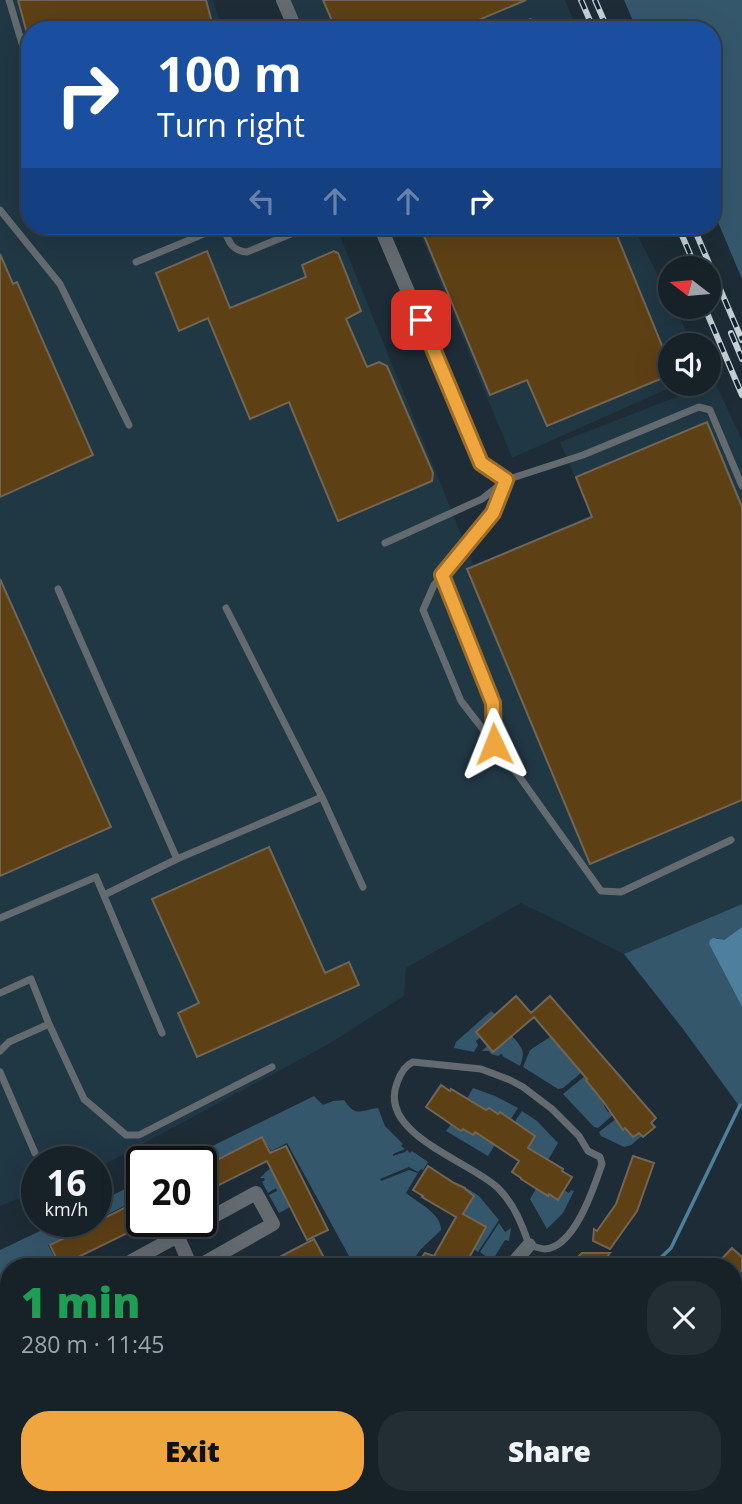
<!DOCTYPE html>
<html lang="en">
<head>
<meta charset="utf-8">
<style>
  :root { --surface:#162128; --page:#232e34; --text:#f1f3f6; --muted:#9ea3a8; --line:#353e45; --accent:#f0a63e }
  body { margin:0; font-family:"Open Sans",sans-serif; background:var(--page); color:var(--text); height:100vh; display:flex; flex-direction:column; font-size:26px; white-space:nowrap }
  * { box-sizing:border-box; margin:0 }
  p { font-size:23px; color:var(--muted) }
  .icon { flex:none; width:38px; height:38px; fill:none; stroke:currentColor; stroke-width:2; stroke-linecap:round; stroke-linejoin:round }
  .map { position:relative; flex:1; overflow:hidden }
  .drawer { position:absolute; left:0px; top:1258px; width:742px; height:247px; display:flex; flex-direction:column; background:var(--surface); border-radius:28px 28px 0 0; box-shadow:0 7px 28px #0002,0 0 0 2px var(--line) }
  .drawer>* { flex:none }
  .banner { position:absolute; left:21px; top:21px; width:700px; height:214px; border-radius:28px; box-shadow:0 7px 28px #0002,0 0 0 2px var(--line); background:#1a4fa0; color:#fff; overflow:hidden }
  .needle { width:46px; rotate:286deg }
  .buttons { position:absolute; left:658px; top:256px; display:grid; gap:14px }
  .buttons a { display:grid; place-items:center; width:63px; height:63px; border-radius:50%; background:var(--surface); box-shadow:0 7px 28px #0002,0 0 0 2px var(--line); font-size:35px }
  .speed { position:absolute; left:21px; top:1146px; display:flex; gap:14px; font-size:35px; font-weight:700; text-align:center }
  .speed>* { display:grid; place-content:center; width:91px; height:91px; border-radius:50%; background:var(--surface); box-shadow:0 7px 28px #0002,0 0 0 2px var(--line); line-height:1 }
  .speed small { font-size:18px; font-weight:400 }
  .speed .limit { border:4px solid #111; border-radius:10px; background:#fff; color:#111 }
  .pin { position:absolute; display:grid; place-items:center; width:60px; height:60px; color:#fff; margin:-30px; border-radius:14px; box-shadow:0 4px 10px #0006 }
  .me { position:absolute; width:77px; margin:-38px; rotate:358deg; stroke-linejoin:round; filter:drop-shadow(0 0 5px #0008) }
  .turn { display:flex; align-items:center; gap:24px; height:147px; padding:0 21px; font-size:32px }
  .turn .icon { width:91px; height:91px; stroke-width:2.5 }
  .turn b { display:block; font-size:49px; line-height:60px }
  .lanes { display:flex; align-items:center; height:66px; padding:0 21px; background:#0003; justify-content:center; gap:35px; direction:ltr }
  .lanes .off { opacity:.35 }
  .round { display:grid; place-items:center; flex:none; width:74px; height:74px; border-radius:28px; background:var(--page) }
  .overview { display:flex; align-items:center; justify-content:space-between; height:119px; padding:0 21px }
  h1 { font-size:42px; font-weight:800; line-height:52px; color:#1e9e55 }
  .button { display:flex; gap:14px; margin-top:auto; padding:14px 21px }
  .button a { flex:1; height:80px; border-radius:28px; background:var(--accent); color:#111; font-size:28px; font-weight:800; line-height:80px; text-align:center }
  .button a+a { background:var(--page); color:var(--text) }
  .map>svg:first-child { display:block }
</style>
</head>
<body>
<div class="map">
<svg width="742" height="1504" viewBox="0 0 742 1504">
  <rect width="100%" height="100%" fill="#1d2c36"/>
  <path fill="#203744" d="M0,0H213L223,30H30V226H336L474,566L591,515L560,442L715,382L742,440V904L624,954L521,903L406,968L404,996L327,1045L107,1163L96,1167V1162H37V1191L0,1206Z
    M285,0H565L577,30H298Z
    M417,226H633L670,300V306H674L693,345H670V383H681L512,458Z"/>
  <path fill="#35576c" d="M624,0H742V279L712,208V30H637Z
    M742,904V927L724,940H721L717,938L709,944L742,1007V1110L683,1029L624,954Z
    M491,1011L495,1014L476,1031L481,1037L476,1041L478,1045L474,1052L454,1048L456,1042Z
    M512,1036C522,1048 526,1050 520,1066L502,1056L503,1055L501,1054L498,1056L491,1054L489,1051H482L488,1045L493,1051Z
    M550,1037L565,1054L567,1053L573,1063L582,1072L563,1088L558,1089L523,1067L530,1050Z
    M585,1076L587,1079L586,1081L600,1093L598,1096L605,1104L604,1106L608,1112L611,1111L614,1114L598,1128L594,1127L563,1094Z
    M473,1088L495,1096L518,1108L510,1120L489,1108L484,1111L477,1104L466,1100Z
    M314,1096L323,1105L333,1101L344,1100C356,1118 360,1110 378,1108L385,1126L403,1144L401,1146L405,1149L393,1154V1156L405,1152L407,1150L410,1153L412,1151L428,1162L423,1170L421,1169L418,1172L409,1167L380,1179L381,1181L409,1170L418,1173L406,1193C417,1202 442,1214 441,1230L420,1250L408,1267H347L344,1260L349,1256L287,1143L271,1151L262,1137L201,1167V1162H180Z
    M522,1111L537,1121L558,1143L547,1162L527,1150L525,1128L514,1123Z
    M617,1118L619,1121L618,1123L622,1129L625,1128L632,1137L639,1132L642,1136L631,1145L624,1147L601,1136L599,1132Z
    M452,1123L455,1125V1127L461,1131L463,1129L473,1135L476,1131L485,1136L484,1138L491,1143L492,1141L496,1143L488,1156L446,1131Z
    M271,1168L290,1207L279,1213L269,1195L277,1191L276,1188L268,1193L262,1182L265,1180L264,1178H260L267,1171Z
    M142,1181V1197L96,1220V1203Z
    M465,1187L479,1196L499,1220L478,1252L472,1248L476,1244L485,1227L463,1214L474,1196L465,1189Z
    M537,1187L547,1196L549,1194L558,1200L564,1190L569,1193L571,1190L574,1191L563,1213L547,1229L530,1199Z
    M59,1222H94L48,1245L56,1260L42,1267H9V1294L0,1282V1250Z
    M499,1223L505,1232L511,1228L509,1241L505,1240L492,1261L480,1252Z"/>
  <path fill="#4e809e" d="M742,927V1007L709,944L710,940L713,938L724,940Z"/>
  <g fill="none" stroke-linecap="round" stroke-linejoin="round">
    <path stroke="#4e809e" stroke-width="3.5" d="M651,1267L671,1248L740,1105
      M504,1504L505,1496"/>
  </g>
  <path fill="#5e4015" stroke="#716556" stroke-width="2" d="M18,0H206L214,30H26Z
    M323,0H526L455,30H336Z
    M420,226H613L670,365V375L547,426L527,380L490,395Z
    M207,251L230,308L306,277L302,265L334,251L338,253L361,311L346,319L367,367L379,362L387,366L433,473L432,481L338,521L289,402L250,419L208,318L179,331L156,273Z
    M0,254L13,284L17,282L93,455L0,497Z
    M707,422L742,507V800L590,864L467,569L592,517L576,477Z
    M0,579L111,827L0,876Z
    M269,847L325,973L349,962L359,985L197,1057L178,1013L199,1003L152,899Z
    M516,996L531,1013L550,996L656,1118L651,1123L655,1127L643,1137L639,1133L633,1137L625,1128L623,1130L605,1104L586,1080L587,1079L534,1017L493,1052L476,1032Z
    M441,1085L450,1091L451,1089L486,1110L489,1108L498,1114L500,1112L535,1136L528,1148L563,1169L562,1171L572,1177L558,1200L549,1194L548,1196L521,1179V1178L512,1172L519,1161L475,1132L473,1135L463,1129L461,1131L426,1107Z
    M262,1137L270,1153L286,1146L328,1230L307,1240L267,1161L201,1194V1168Z
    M633,1156L654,1163L637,1211L610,1249L593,1241L594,1229L597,1231L616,1204Z
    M428,1166L454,1183L465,1188V1189L474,1196L463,1214L486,1227L465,1265L462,1264L460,1267H415L425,1253L434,1256L456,1217L422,1197L423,1196L413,1190Z
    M142,1199V1226L60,1266L50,1245Z
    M314,1239L329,1267H261L293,1250Z
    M732,1248L742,1257V1270L733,1280V1267H714Z
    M582,1253H610L599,1267H568Z
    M742,1376V1412L733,1415V1382Z"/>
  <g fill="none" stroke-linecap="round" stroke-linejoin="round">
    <path stroke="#646b70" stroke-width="7" d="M9,0L30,70
      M515,30L530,22L533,30
      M0,210L60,284L129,425
      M223,226C228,240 231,251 247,252L310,226
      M136,262L223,226
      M506,480L493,513L434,585L423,610L461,701L516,772L601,891L621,892L731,840
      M385,543L482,499L506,480L583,455L699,407L710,410L742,486
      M442,575L493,703L494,743
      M58,589L177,859L104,895
      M226,608L322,797
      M177,859L322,797L363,887
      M0,918L96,877L162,1033
      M0,993L31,979L49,1024
      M0,1051L9,1042L49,1024L84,1099L126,1135H139L272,1067
      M413,1062L481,1069L510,1080L523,1087L552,1109L579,1136L588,1151L600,1157L602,1164C594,1187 575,1247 545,1249C540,1249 534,1246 529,1245C522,1224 514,1204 498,1188C470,1161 377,1134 397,1083C400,1074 404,1066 413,1062Z
      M0,1072L35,1153
      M0,1469L9,1486
      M313,1504H326"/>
    <path stroke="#646b70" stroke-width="14" d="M283,0L296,30
      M380,226L481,463L506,480
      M178,1237L191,1267
      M121,1267L256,1193L273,1224L197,1267
      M510,1267L529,1245
      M0,1297L9,1307
      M733,1330L742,1321
      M0,1402L9,1398
      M733,1485L742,1479
      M118,1496L122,1504
      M594,1496L599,1504
      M210,1504L223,1496
      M375,1504V1496
      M706,1504L717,1496"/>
    <g stroke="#c5d0d7" stroke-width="6">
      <path id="rail" d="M581,0L594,30
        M595,0L608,30
        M678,226L696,268
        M693,226L742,340
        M704,306L742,395
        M731,333L742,359"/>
    </g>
    <use href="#rail" stroke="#13222c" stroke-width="3.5" stroke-dasharray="10" stroke-linecap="butt"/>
  </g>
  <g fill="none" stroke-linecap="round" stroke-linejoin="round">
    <g stroke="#9c6c28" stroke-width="18">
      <path id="route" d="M421,320L481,463L506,480L493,513L442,575L493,703L494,744"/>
    </g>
    <use href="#route" stroke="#f0a63e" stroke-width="12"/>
  </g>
</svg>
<div class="buttons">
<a><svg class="needle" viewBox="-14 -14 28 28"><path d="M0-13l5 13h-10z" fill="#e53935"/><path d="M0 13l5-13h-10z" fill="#9ea3a8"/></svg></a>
<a><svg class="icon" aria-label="sound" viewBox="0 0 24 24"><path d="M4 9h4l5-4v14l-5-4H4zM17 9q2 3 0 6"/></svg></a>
</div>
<div class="speed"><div>16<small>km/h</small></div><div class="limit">20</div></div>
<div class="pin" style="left:421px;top:320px;background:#d93025"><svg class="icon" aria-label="arrive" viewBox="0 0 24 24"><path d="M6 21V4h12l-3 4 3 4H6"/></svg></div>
<svg class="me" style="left:494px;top:744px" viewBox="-20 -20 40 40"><path d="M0-17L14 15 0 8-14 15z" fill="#f0a63e" stroke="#fff" stroke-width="4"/></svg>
<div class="banner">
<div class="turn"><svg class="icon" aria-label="right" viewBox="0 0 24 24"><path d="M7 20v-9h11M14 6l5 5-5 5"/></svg><div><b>100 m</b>Turn right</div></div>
<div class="lanes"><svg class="icon off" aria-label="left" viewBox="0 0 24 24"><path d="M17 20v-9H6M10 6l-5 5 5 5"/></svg><svg class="icon off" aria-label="ahead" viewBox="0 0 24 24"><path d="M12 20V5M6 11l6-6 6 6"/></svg><svg class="icon off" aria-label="ahead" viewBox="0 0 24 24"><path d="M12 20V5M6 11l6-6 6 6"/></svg><svg class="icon" aria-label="right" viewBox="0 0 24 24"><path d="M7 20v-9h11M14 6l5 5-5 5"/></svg></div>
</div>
<section class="drawer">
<div class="overview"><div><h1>1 min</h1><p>280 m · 11:45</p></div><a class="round"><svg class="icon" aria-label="close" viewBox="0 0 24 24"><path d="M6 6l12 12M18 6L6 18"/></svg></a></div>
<div class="button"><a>Exit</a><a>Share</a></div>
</section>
</div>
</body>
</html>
